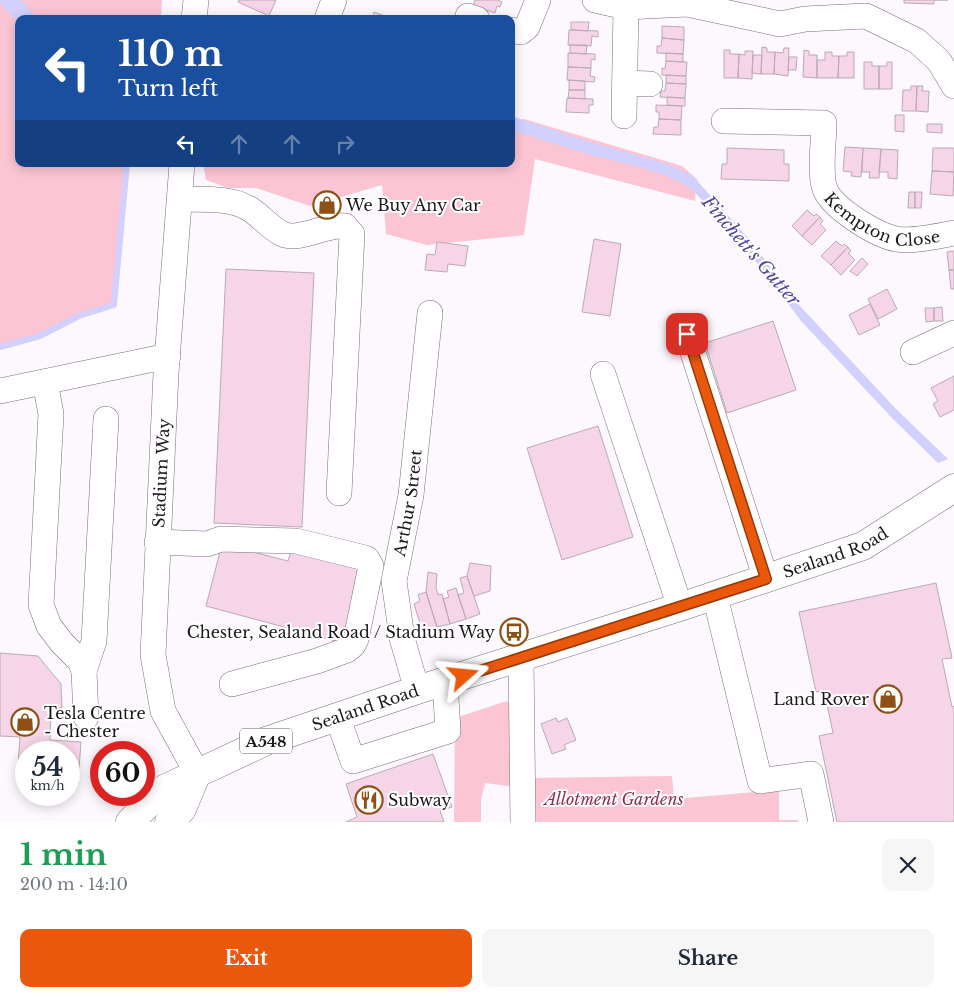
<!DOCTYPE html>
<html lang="en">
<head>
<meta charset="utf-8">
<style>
  :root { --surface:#fff; --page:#f6f6f7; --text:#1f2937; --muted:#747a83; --accent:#ea580c }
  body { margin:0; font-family:"Libre Baskerville",serif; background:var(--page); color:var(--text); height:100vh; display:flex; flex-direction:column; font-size:19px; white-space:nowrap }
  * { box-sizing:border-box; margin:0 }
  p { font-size:16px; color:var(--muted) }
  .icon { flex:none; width:28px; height:28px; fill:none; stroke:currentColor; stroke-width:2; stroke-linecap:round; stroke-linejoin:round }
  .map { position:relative; height:822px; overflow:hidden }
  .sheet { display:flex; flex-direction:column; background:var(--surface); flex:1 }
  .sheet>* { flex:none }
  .hud { position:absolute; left:15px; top:15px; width:500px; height:152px; border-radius:10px; box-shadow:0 2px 12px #0003; background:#1a4fa0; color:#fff; overflow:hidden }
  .speed { position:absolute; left:15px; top:741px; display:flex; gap:10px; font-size:25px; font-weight:700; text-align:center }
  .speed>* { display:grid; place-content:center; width:65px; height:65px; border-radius:50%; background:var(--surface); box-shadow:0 2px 12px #0003; line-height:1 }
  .speed small { font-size:12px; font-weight:400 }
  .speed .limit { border:8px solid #d22; background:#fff; color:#111 }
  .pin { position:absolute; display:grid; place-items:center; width:42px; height:42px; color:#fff; margin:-21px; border-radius:10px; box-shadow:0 2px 8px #0006 }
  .me { position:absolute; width:55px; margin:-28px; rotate:72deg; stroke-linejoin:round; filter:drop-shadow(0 0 4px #0008) }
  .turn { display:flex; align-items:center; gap:18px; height:105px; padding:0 20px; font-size:22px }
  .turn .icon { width:65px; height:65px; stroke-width:2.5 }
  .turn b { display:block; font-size:35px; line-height:42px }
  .lanes { display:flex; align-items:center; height:48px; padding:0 20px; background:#0003; justify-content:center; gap:25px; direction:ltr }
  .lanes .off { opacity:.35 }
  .round { display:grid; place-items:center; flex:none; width:52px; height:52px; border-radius:10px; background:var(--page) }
  .overview { display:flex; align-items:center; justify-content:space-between; height:85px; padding:0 20px }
  h1 { font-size:30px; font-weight:700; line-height:38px; color:#1e9e55 }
  .primary-button { display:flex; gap:10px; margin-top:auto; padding:10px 20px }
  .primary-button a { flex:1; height:58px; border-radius:10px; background:var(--accent); color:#fff; font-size:20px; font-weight:700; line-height:58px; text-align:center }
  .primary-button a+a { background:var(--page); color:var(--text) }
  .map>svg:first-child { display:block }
</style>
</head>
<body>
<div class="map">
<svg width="954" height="822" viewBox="0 0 954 822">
  <rect width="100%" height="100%" fill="#fdf8fe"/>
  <path fill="#fbc5d3" d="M0,0H162L161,19H19V164H127L114,305L79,316L40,336L0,347Z
    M524,119L682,166L697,179L695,201L535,159L524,235L427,245L386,234L382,185L310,206L256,188H228L206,180L203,164H511V121Z
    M507,701L515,710V787L485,783L481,800V822H454L455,718Z
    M672,776L674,799L779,790V820H798V822H527V778Z"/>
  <path fill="#d1d0ff" d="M0,0H21L39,19H19V23L1,4Z
    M511,116L583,140L667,164L693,176L749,239L799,305L896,409L948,459L938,463L893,419L801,321L763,270L693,190C660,169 625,164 588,154C562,147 537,137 511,130Z"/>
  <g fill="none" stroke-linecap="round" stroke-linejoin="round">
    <path stroke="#d1d0ff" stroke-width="6" d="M0,347L40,336L79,316L114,305L127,164"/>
  </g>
  <path fill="#f5d5e7" stroke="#bbaab3" d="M239,0H276L269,16L238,2Z
    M475,0H497L502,2L500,7L497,6L495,13L473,6Z
    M904,0H948H934V4L904,3Z
    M374,12L393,19H372Z
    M571,22H589L588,31L571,30Z
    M662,26L684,27V40L662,38Z
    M569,30L598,31V37L592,36L591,46L568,45Z
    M662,38L684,40L683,54L657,53V46H661Z
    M570,45H587L586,54L570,53Z
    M762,47L767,48V52H775L774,74H761Z
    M784,48H789L788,76L774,74L775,52L783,53Z
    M724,50H730V54H739L738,78H724Z
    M804,50L809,51V55H817V78L803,77Z
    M745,51H753L752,79L738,78L739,54L745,55Z
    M825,52H832V56H839L838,78H817V60H825Z
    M847,52H854V78H838L839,56H847Z
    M568,53L595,54V60L591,59V68L568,67Z
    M666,53L683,54V62L666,61Z
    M753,55H762L761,74L752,73Z
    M789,57H797L796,70H788Z
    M666,61L687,62L686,76L662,75V68L665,69Z
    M864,62H872V66H879V89H864Z
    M887,62H892V89H879V66H887Z
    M568,67L591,68L590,76L595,77L594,82L567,80Z
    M666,75L686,76V84L666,83Z
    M569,80L585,81V90H569Z
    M666,83L686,84L685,98L660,97L661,91H665Z
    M911,86H917L916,111H902L903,90H911Z
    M917,86H923L922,91H929L928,112L916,111Z
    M569,90H585V99L568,98Z
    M667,97L685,98V106L667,105Z
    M567,98L593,99V105H589V113L566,112Z
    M656,105L682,106L681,120L659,119V112H656Z
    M895,115H904V132L895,131Z
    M659,119L681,120V135L653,134L654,127H658Z
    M927,124H942V133L927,132Z
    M845,147L863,148L861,177L851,176L852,172L843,171Z
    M727,148L784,150V164H789V181L721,179L722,164H727Z
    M863,148L881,149L879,178H869L870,172H862Z
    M933,148H954V172L932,171Z
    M881,149L898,150L897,179L888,178V172H879Z
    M932,171L954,172L953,196L930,194Z
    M909,192H915V208H908Z
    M915,192H922L921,208H915Z
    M807,210L814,216L816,214L820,217L802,236L792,226Z
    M820,217L823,221L820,224L826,230L812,245L802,236Z
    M594,239L621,244L610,316L582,312Z
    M836,241L842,246L844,244L848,247L831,265L821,256Z
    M437,242L468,246L465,266L448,264L447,272L425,270L427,254L435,255Z
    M848,247L851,251L848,253L855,260L841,275L831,265Z
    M954,251V270H949L947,252Z
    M862,258L868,264L857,276L850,271Z
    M226,269L314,273L302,527L214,523Z
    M949,270H954V289H951Z
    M887,289L897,309L878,319L868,299Z
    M870,304L880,325L859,335L849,315Z
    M942,307L943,321H934V308Z
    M925,308H934V321L926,322Z
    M773,321L796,390L727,413L705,343Z
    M954,376V410L940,417L933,404L938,401L931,388Z
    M598,426L633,537L562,560L527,448Z
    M222,544L288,561L292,548L364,568L343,643L206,606Z
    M470,563L491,566L490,591L474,596L467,576Z
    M428,572L437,574L436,587L438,595L442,594L450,624L437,627L426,592Z
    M467,576L480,614L466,619L458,595L464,593L460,578Z
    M936,583L952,658L942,659L952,707L954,706V822H837L819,736L833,733L824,690L816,692L799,612Z
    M456,588L466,619L450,624L443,599L449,597L447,591Z
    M426,592L437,627L423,633L414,604L420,601L418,595Z
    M0,653L38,656L61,684L62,708H51L50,740L81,742L78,784L69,783V752H26V780L17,779L20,737L0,736Z
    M556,718L558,722L567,718L576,740L564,745L566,749L552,754L541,724Z
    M433,754L452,807L440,811L444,822H346L357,817L346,784Z"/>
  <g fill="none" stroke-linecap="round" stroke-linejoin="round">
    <g stroke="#786d79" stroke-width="26">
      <g id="minor">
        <path d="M595,0L626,7L687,4L780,24L805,19L866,16L917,41L939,61L954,86"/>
        <path d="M468,16L477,19"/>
        <path d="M194,19L196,0"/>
        <path d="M327,19L334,0"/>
        <path d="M511,30L521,32L527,27L538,0"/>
        <path d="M625,83L650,84"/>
        <path d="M624,116L626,7"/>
        <path id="s1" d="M724,121L824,123C824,140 819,174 825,189C832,208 876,235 896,239C911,242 939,236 954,233"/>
        <path d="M182,164L166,373L153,655L163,711L197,773"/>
        <path d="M180,199C201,200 229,197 248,208C261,215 271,230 285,235C302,240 327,224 345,226L352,234L339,493"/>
        <path d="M687,334L766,579"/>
        <path d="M913,352L954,333"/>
        <path d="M603,374L680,607"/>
        <path d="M45,382L51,414L41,605L49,626L62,643L80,661L84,671L86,717"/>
        <path d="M0,391L168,356"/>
        <path d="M157,542L207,544L221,539L296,541L365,558L367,559L371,566L356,639L353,645L347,650L317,661L232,684"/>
        <path d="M715,596L760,781L811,774L821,822"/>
        <path d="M521,658L523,822"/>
        <path d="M84,671L94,641L106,419"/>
        <path id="s2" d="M417,690L402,638L394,581L411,495L430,313"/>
        <path d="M337,716L353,761L448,731L445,682"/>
      </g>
    </g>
    <g stroke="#786d79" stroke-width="29">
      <g id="major">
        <path id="s3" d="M130,822L162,790L266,741L417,690L680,607L863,546L954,488"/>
        <path d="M169,822L182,809L197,773"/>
      </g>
    </g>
    <use href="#minor" stroke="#fff" stroke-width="25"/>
    <use href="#major" stroke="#fff" stroke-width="28"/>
  </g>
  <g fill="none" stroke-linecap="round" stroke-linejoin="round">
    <g stroke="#983908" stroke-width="12">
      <path id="route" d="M464,676L766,579L687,334"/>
    </g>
    <use href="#route" stroke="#ea580c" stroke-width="9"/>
  </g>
  <defs>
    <g id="shop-ring" transform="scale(1.4375)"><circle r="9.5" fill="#fff" stroke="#8e5014" stroke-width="1.5"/><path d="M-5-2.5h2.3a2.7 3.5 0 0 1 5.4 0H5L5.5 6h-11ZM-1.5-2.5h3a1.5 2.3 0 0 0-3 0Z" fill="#8e5014"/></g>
    <g id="bus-ring" transform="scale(1.4375)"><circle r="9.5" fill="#fff" stroke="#8e5014" stroke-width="1.5"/><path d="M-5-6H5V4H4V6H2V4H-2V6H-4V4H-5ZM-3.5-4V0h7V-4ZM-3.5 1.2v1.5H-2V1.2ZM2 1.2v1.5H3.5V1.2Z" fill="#8e5014"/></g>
    <g id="restaurant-ring" transform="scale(1.4375)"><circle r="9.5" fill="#fff" stroke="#8e5014" stroke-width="1.5"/><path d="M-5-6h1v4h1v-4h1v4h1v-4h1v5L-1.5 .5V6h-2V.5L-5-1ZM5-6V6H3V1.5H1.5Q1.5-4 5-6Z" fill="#8e5014"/></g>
  </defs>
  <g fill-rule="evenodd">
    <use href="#shop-ring" x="327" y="205"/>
    <use href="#bus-ring" x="514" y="632"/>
    <use href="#shop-ring" x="888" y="699"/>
    <use href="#shop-ring" x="25" y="722"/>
    <use href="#restaurant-ring" x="369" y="800"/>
  </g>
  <g text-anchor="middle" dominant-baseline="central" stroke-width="4" stroke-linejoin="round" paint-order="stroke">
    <rect fill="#fff" stroke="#605d61" stroke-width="1" x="240" y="728.5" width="52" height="25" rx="4"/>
    <g font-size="15" font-weight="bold" fill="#1c181d">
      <text x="266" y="741">A548</text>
    </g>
    <g font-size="16" fill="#1c181d" stroke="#fff" text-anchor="start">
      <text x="346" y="205">We Buy Any Car</text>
      <text x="495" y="632" text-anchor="end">Chester, Sealand Road / Stadium Way</text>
      <text x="869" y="699" text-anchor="end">Land Rover</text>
      <text x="44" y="713">Tesla Centre<tspan x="44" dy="18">- Chester</tspan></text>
      <text x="388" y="800">Subway</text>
    </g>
    <g font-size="16" fill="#1c181d" stroke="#fff">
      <text stroke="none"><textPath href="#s1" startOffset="236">Kempton Close</textPath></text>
      <text transform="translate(161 473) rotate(-87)">Stadium Way</text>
      <text stroke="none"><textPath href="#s2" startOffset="191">Arthur Street</textPath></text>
      <text stroke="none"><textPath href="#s3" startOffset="760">Sealand Road</textPath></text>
      <text stroke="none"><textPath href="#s3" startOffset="265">Sealand Road</textPath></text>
    </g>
    <g font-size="16" font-style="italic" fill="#912d51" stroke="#fff">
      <text x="614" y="799">Allotment Gardens</text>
    </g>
    <g font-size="18" font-style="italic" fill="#53479e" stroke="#fff">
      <text transform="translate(751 251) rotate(49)">Finchett's Gutter</text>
    </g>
  </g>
</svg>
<div class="speed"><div>54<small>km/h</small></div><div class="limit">60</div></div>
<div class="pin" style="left:687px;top:334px;background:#d93025"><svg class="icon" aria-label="arrive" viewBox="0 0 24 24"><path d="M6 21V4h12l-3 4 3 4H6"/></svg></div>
<svg class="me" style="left:464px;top:676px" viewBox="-20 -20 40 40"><path d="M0-17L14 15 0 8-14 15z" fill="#ea580c" stroke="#fff" stroke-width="4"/></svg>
<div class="hud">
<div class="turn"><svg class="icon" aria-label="left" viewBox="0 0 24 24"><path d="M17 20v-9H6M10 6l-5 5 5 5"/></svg><div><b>110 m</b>Turn left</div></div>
<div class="lanes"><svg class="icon" aria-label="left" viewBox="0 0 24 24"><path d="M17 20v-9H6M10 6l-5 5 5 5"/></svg><svg class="icon off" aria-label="ahead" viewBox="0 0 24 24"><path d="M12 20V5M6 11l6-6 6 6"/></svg><svg class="icon off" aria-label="ahead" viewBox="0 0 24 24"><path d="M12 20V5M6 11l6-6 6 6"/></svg><svg class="icon off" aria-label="right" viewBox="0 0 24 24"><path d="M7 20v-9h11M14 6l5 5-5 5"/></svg></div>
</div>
</div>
<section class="sheet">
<div class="overview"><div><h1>1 min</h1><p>200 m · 14:10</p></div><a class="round"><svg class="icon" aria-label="close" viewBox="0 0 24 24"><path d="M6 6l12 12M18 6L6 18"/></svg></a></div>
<div class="primary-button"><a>Exit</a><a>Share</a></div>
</section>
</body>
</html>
